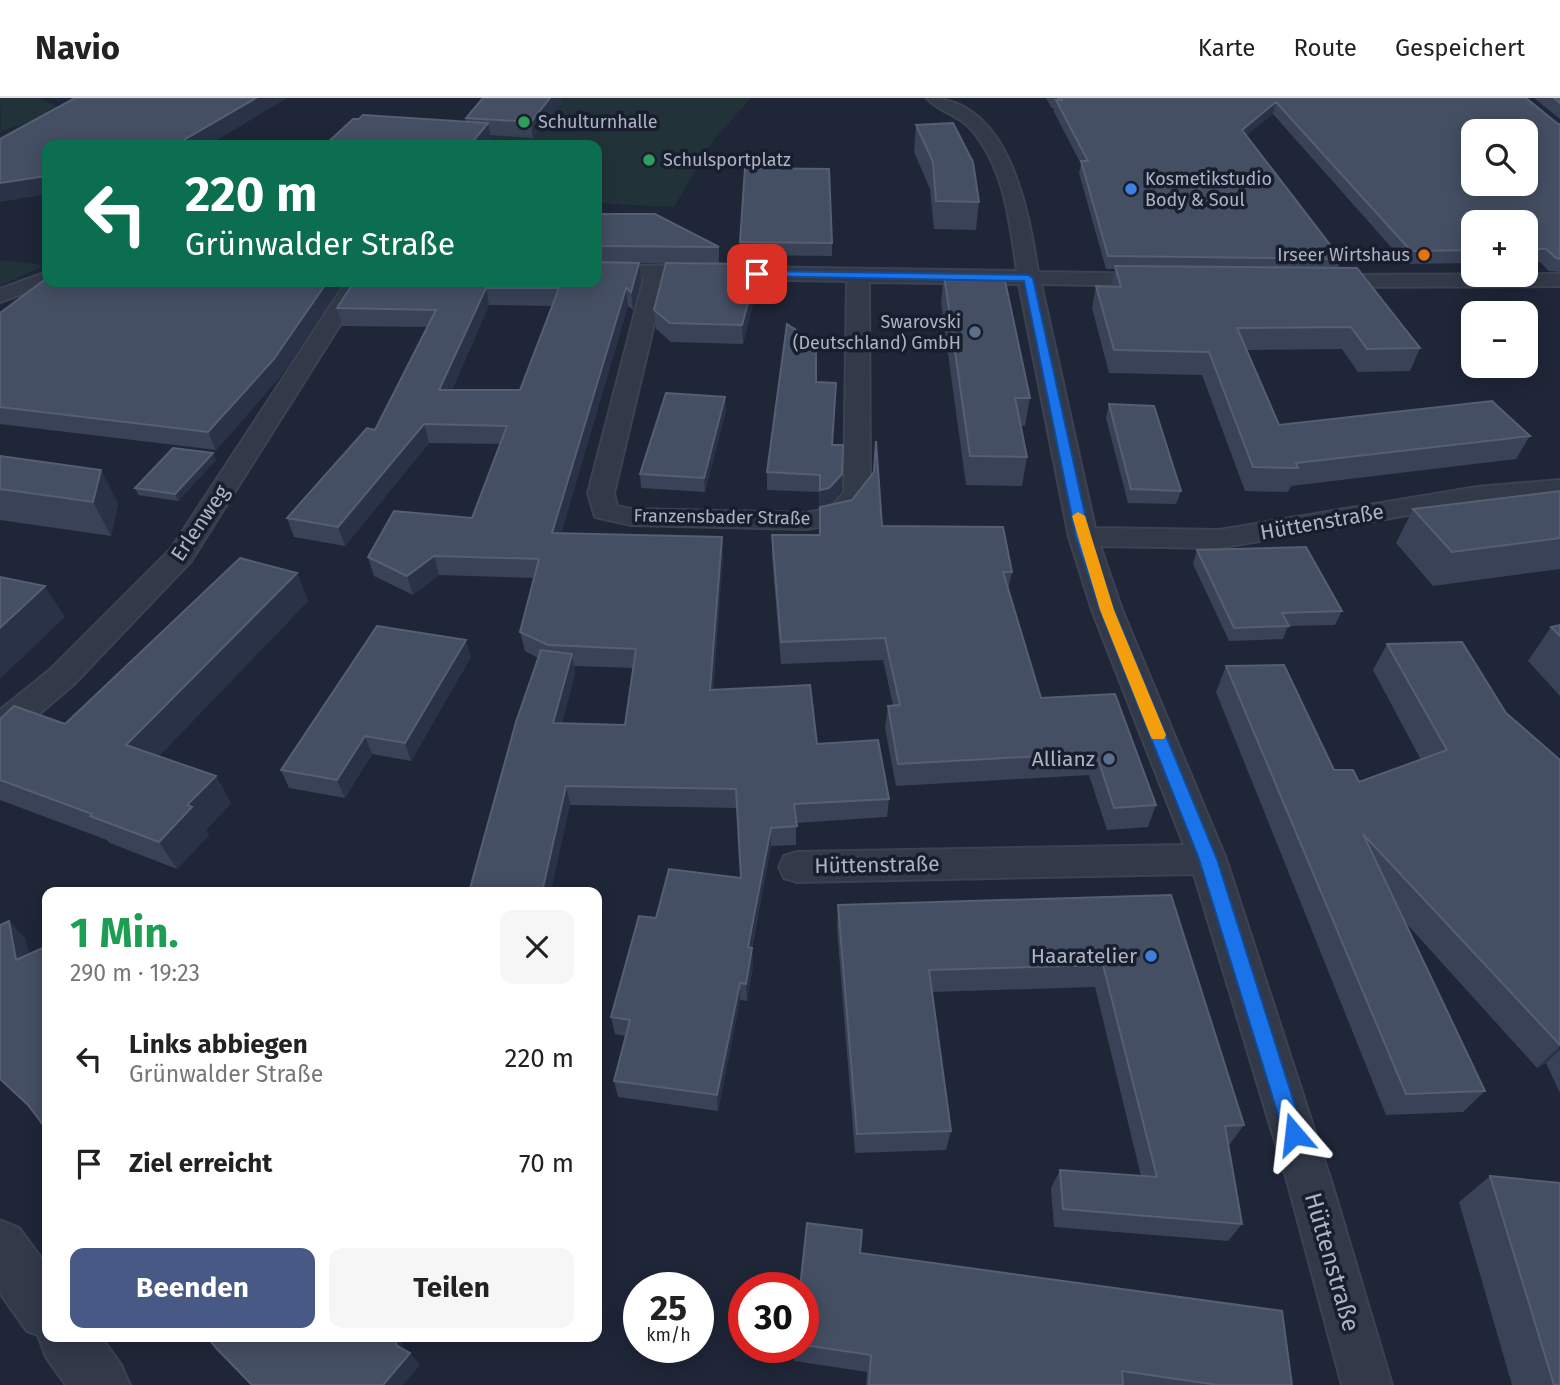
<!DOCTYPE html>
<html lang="de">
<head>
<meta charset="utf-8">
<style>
  :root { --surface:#fff; --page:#f6f6f6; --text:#222; --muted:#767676; --line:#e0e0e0; --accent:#495985 }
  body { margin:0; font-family:"Fira Sans",sans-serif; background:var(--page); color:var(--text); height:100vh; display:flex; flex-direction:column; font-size:26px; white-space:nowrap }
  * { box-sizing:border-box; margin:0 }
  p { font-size:23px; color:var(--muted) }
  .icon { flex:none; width:38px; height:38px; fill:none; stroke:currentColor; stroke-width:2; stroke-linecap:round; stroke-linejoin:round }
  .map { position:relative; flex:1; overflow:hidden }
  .sheet { position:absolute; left:42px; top:789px; width:560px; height:455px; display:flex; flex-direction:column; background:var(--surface); border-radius:14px; box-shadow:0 4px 18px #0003 }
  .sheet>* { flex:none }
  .hud { position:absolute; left:42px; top:42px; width:560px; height:147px; border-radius:14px; box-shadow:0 4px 18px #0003; background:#0b6e4f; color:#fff; overflow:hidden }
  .controls { position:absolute; left:1461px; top:21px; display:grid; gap:14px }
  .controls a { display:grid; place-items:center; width:77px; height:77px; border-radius:14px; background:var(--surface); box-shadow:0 4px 18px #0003; font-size:35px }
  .speed { position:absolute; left:623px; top:1174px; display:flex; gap:14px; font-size:35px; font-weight:700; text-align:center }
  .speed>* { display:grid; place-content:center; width:91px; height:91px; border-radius:50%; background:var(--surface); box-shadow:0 4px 18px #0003; line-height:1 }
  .speed small { font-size:18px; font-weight:400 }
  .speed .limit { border:10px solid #d22; background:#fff; color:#111 }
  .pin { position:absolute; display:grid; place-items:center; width:60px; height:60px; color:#fff; margin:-30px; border-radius:14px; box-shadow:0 4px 10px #0006 }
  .me { position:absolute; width:77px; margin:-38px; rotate:343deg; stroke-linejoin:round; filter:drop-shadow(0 0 5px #0008) }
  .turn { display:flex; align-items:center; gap:24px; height:147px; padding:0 28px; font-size:32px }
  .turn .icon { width:91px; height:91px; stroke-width:2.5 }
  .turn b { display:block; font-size:49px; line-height:60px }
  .round { display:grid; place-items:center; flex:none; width:74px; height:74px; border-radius:14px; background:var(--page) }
  .headline { display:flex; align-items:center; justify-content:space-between; height:119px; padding:0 28px }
  h1 { font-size:42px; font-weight:700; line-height:52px; color:#1e9e55 }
  .action { display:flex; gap:14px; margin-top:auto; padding:14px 28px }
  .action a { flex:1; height:80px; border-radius:14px; background:var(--accent); color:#fff; font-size:28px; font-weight:700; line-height:80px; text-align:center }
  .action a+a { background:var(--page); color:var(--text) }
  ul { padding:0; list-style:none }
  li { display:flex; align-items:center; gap:21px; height:105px; padding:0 28px }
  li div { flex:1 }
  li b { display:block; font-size:26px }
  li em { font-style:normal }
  header { display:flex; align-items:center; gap:42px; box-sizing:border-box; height:98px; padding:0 35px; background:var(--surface); border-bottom:2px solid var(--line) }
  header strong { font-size:33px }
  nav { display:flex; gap:38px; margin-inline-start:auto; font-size:24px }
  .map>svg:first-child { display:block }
</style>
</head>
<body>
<header>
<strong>Navio</strong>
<nav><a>Karte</a><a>Route</a><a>Gespeichert</a></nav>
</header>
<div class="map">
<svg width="1560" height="1287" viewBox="0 0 1560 1287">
  <rect width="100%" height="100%" fill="#1f2638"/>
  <path fill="#213339" d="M0,0H38L59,9L40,21L1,33Z
    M494,0H751L712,44L674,109L597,105V47H454Z
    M0,162L42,167H45L0,188Z"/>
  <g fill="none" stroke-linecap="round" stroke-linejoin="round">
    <g stroke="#3c4252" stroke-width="4">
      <path id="minor" d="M927,0C1009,0 1028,111 1038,174L1158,176L1166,177L1169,182L1166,187L1158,188L1041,186L1095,430L1219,432L1477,389L1560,382V398L1477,405L1219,450L1100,448L1122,512L1226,761L1332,1086L1392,1287H1342L1288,1086L1194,776L797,784L784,780L779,769L784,758L797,754L1184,747L1092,512L1069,439L1019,186L869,184L870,395L849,423L807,431L631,427L595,419L588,395L644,180L597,179V167L1017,173C1010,125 1005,70 971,31C960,17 938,14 927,0ZM665,180L847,183L844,394L830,410L807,415L631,411L617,408L614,395Z
        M47,174V184H54L0,204V191Z
        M1560,176V188L1324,189L1316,188L1313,183L1316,178L1324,177Z
        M346,184H367L191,463L73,587L12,639L0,642V612L51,571L171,451Z"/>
    </g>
    <g stroke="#3c4252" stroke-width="4">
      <path id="tertiary" d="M0,1122L19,1130L47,1168V1239H101L121,1267L130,1287H66L46,1259L38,1237L27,1233L0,1195Z"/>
    </g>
    <use href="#minor" fill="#323948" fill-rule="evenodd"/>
    <use href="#tertiary" fill="#323948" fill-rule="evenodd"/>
  </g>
  <path fill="#394257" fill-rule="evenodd" d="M483,0H560L561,5L533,40L490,37L491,40L485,47H325L466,23V20Z
    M1046,0H1526L1558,26H1560V174L1549,173L1540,164H1526V124H1474V165L1406,166L1273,16L1246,37L1341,161L1338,169L1420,250L1410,273L1358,274L1342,251L1246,252L1279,327L1530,338L1516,361L1291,388L1288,394L1245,393L1202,277L1109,275L1092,210L1096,188H1111L1115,171H1106L1079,75L1081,66L1054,14V11L1051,9Z
    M1534,0H1560V21Z
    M916,27L979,104L976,132L934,131L930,91L914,54Z
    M597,116L719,149V165L758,186L743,246L671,244L656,231L654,212L665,166L639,165L641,183L633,212L628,208L561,435L723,458L713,592L817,646L889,701L887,719L796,725V747L771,748L752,850L753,868L747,903L740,902L718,1013L618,999L614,983L626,938L615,936L611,919L656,820L741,780L737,710L570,707L538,560L525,553L520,534L534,480L439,477L413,497L374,478L368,459L472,420L500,346L429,345L345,448L294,439L287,420L375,332L427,229L342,228L337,210L354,184H597ZM489,207L552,208L520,292H452ZM574,568L634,570L625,627L562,625L575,576Z
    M740,144L832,145V158L740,157Z
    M944,177L1030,300L1025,328H1021L1027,359L1022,388L966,387L941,204Z
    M137,184H344L280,279L216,352L0,326V215Z
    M816,284L833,347L842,376L841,393L829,407L882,428L1012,474L1008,492L1041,600L1156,707L1148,729L1107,732L1089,677L896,688L885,630L888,608L893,607L883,562L781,566L772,459V437H819V394L767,392V374Z
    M725,299L726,312L705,394L641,390L640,376Z
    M1109,306L1181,393L1176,406L1128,405L1106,320Z
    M0,358L101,372L118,406L111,438L0,422Z
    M216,362L178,403L138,397L135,390Z
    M1560,393V471L1433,488L1396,445L1413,411Z
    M1197,452L1342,513L1335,527L1288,528L1283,541L1229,543L1193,466Z
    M297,475L308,503L159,658L216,678L231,705L206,732L209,737L177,771L110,745L107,742L0,702V621L65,626Z
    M1560,527V598L1528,563L1551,529Z
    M1387,546L1506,615L1560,662V995L1546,965L1537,970L1405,824L1485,993L1463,1014L1386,1017L1216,594L1226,568L1334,672L1359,684L1421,662L1373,572Z
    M471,559L411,663L372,656L345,700L289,690L281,672Z
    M1171,797L1244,1027L1230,1046H1228L1242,1126L1228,1143L1054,1129L1051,1090L1060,1072L1141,1078L1095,889L932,894L951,1033L946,1052L855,1055L837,830L838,807Z
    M1490,1078L1560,1287H1512L1459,1104Z
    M860,1155L1292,1287H866L867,1274L794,1263V1250H803V1190Z"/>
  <path fill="#293246" d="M256,0H287L209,47H175Z
    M550,0H560L561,5L533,40L531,24Z
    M1276,4L1273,16L1239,44L1242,32Z
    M488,25L491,40L485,47H470Z
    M47,78V96L0,104V85Z
    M639,165L641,183L633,212L631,194Z
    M758,168V186L743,246L742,227Z
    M327,184H344L280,279L216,352L208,334Z
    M486,190L489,207L444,310L439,292Z
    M626,190L628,208L556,454L552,435Z
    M725,299L726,312L705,394L704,380Z
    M424,326L429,345L345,448L338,429Z
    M213,355L216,362L178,403L175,396Z
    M101,372L118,406L111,438L93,404Z
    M842,376L841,393L829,408L819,410L820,392Z
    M722,439L723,458L711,611L710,592Z
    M434,458L439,477L413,497L407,478Z
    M297,475L308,503L143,675L126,647Z
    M45,488L65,519L0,581V530Z
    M466,542L471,559L411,663L405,645Z
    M572,556L575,576L557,644L553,625Z
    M365,638L372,656L345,700L337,682Z
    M216,678L231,705L206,732L209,737L177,771L159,744L187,707Z
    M566,688L570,707L551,794H542Z
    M771,730V748L748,867V849Z
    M9,823L26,841L33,880L16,862Z
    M752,850L753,868L747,903L746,886Z
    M740,885V902L718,1013L717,997Z
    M1560,948V952L1546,965L1537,970Z
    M394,1239H400L407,1258L410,1255L420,1267L403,1287H383L397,1248Z"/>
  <path fill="#454f63" stroke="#555e72" stroke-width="2" fill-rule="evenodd" d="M75,0H256L175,47H47V78L0,85V41Z
    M483,0H550L531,24L466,20Z
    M1058,0H1526L1558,26H1560V161L1556,160L1546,151H1526V124H1474V152L1411,153L1276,4L1242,32L1341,161L1108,158L1081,63H1088L1056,2H1063ZM1474,33H1526V86H1474Z
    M1554,0H1560V5Z
    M363,17L488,25L470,47H325L353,21H359Z
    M953,25L973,64L979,104L936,103L933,64L916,27Z
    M745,70L829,71L832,145L740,144Z
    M597,116H655L719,149L597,148Z
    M597,164L639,165L631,194L626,190L552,435L722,439L710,592L810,587L817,646L878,642L889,701L794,706L797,728L771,730L748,849L752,850L746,886L740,885L717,997L614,983L630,922L611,919L639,818L656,820L669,771L741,780L736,691L566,688L542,794H469L516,624L541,552L572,556L553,625L625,627L636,551L548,547L520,534L539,461L434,458L407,478L368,459L394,413L472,420L507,328L424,326L338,429L287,420L367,330L375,332L436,212L337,210L354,184H597ZM486,190H559L520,292H439Z
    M666,165L753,166L758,168L742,227L670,225L654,212Z
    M1115,168L1357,170L1420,250L1367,251L1351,229L1237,230L1279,327L1492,303L1530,338L1296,365L1298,370L1253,369L1209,254L1114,252L1096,188L1121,189Z
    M944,177L1004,178L1030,300H1015L1027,359L970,358Z
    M47,180V184H327L274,261L208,334L0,309V215Z
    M787,226L816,245V284L836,285L832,347H843L842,376L829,390L820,392V377L767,374Z
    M666,295L725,299L704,380L640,376Z
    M1109,306L1154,308L1181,393L1131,391Z
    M876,343L882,428L1003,429L1012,474H1003L1041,600L1115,596L1156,707L1114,710L1096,655L898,666L888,608L900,607L885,540L781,544L772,437H820V409L852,402L874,374Z
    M173,350L213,355L175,396L135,390Z
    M0,358L101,372L93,404L0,391Z
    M1560,393V440L1452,454L1413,411Z
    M1306,449L1342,513L1282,515L1289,528L1234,530L1197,452Z
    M240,460L297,475L126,647L216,678L187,707L192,709L159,744L90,718L92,716L0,682V621L14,608L65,626Z
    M0,479L45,488L0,530Z
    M1560,527V538L1551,529Z
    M377,528L466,542L405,645L365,638L337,682L281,672Z
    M1462,544L1506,615L1560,662V947L1363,736L1485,993L1406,996L1226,568L1284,567L1334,672H1353L1359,684L1447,652L1387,546Z
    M1171,797L1244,1027L1225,1028L1242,1126L1063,1111L1060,1072L1157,1079L1103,867L929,872L951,1033L857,1036L838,807Z
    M9,823L16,862L45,849L47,859V1032L28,1007L0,981V827Z
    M1490,1078L1560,1085V1287H1554Z
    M807,1125L862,1132L860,1155L1282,1213L1292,1287H1218L1122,1273L1123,1287H869L871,1257L803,1247V1190H800Z
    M207,1239H394L397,1248L410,1255L383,1287H252L217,1251Z"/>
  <path fill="#1a73e8" stroke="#114b97" stroke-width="2" d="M757,173L1028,177L1033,180L1090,439L1114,512L1217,761L1304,1036L1301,1043L1294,1046L1287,1043L1284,1036L1199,761L1100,512L1076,439L1024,183L753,178V174Z"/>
  <path fill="#f59e0b" d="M1078,414L1085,418L1114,512L1166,637L1164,641H1152L1150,637L1100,512L1072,418Z"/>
  <g fill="#2e9e5b" stroke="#181e2d" stroke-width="2.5">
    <circle cx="524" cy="24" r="7"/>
    <circle cx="649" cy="62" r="7"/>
  </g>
  <g fill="#3f7fe0" stroke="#181e2d" stroke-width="2.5">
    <circle cx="1131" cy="91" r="7"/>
    <circle cx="1151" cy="858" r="7"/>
  </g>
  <circle fill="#e8710a" stroke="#181e2d" stroke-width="2.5" cx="1424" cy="157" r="7"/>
  <g fill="#5c6f8a" stroke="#181e2d" stroke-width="2.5">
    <circle cx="975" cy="234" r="7"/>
    <circle cx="1109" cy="661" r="7"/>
  </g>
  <g text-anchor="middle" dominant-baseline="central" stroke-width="7" stroke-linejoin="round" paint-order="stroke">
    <g font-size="18" fill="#acb3c5" stroke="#181e2d" text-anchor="start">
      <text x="538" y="24">Schulturnhalle</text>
      <text x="663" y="62">Schulsportplatz</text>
      <text x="1145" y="81">Kosmetikstudio<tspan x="1145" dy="21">Body &amp; Soul</tspan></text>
      <text x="1410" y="157" text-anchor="end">Irseer Wirtshaus</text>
      <text x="961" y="224" text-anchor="end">Swarovski<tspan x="961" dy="21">(Deutschland) GmbH</tspan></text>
    </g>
    <g font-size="18" fill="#acb3c5" stroke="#181e2d">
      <text transform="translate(722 419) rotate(1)">Franzensbader Straße</text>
    </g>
    <g font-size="21" fill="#acb3c5" stroke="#181e2d">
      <text transform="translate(1322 424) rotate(-10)">Hüttenstraße</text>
      <text transform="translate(200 425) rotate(-56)">Erlenweg</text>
      <text transform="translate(877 767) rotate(-1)">Hüttenstraße</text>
    </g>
    <g font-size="21" fill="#acb3c5" stroke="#181e2d" text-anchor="end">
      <text x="1095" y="661">Allianz</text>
      <text x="1137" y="858">Haaratelier</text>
    </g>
    <g font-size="24" fill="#acb3c5" stroke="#181e2d">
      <text transform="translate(1332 1164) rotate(74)">Hüttenstraße</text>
    </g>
  </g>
</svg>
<div class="controls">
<a><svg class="icon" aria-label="search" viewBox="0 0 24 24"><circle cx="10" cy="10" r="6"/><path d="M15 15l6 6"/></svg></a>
<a>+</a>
<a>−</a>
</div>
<div class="speed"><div>25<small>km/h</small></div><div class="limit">30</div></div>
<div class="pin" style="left:757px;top:176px;background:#d93025"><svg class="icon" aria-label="arrive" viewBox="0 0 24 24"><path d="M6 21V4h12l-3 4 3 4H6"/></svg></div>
<svg class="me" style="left:1294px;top:1036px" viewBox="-20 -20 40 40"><path d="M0-17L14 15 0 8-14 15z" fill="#1a73e8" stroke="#fff" stroke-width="4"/></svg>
<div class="hud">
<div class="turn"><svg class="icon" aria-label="left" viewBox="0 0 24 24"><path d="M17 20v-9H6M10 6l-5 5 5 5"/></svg><div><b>220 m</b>Grünwalder Straße</div></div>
</div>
<section class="sheet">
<div class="headline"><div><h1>1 Min.</h1><p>290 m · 19:23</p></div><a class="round"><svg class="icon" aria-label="close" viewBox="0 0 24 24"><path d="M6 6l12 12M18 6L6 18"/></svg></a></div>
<ul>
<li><svg class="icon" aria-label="left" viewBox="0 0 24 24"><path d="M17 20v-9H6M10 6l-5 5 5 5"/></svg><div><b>Links abbiegen</b><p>Grünwalder Straße</p></div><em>220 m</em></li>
<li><svg class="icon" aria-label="arrive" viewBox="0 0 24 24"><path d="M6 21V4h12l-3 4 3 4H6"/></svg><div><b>Ziel erreicht</b></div><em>70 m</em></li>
</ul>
<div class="action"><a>Beenden</a><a>Teilen</a></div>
</section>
</div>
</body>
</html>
